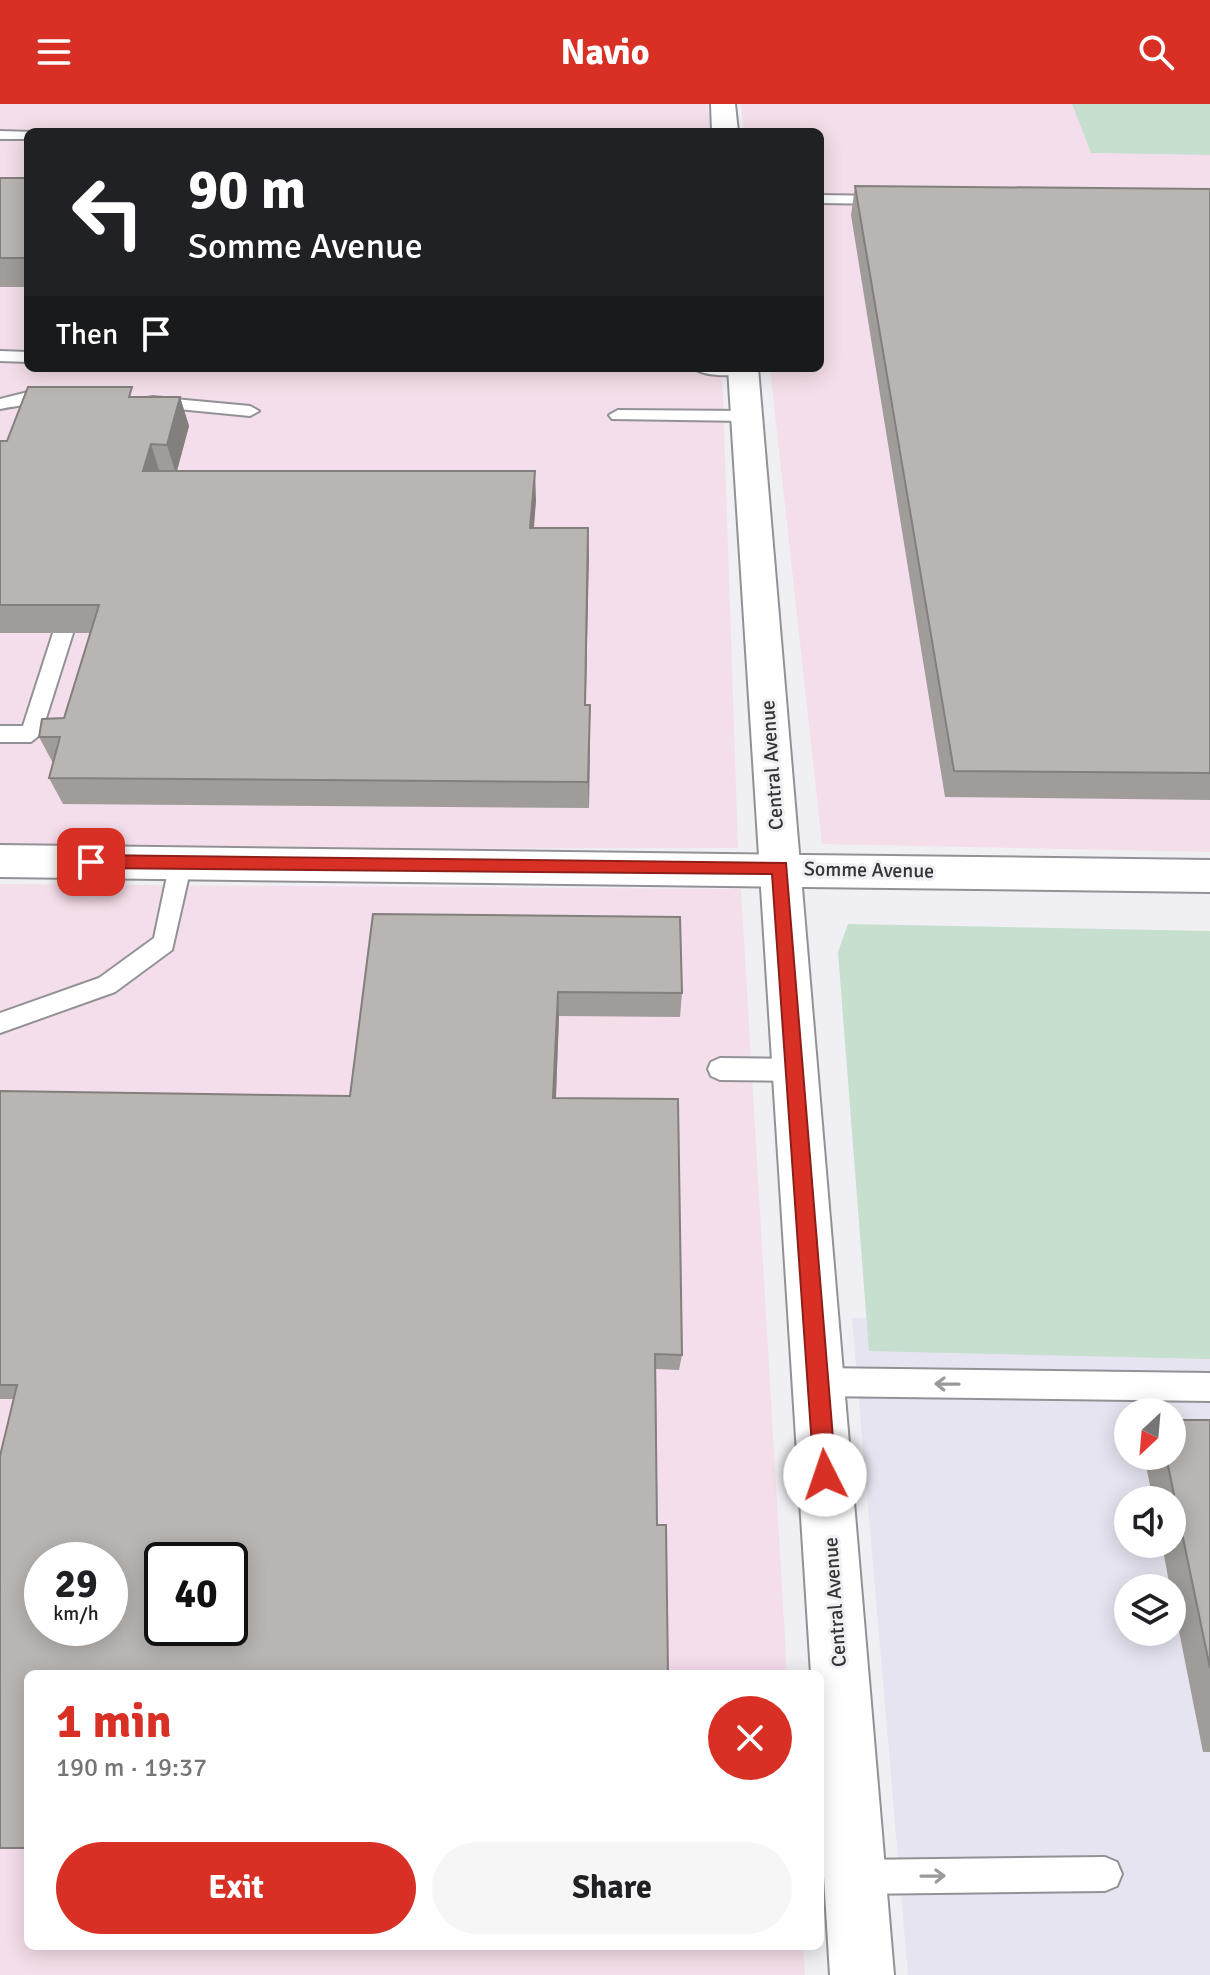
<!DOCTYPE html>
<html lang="en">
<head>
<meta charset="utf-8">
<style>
  :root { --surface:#fff; --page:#f6f6f6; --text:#202124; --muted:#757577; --accent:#d93025 }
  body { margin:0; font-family:Signika,sans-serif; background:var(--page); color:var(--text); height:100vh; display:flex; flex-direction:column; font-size:30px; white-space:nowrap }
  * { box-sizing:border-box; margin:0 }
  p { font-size:26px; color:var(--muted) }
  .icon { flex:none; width:44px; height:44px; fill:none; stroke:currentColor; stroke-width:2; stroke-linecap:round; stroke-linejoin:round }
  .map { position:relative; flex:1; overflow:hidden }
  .drawer { position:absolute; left:24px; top:1566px; width:800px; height:280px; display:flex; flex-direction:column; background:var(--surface); border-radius:12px; box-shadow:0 4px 20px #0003 }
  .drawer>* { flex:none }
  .hud { position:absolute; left:24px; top:24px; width:800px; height:244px; border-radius:12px; box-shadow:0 4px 20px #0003; background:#202124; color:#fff; overflow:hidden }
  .needle { width:52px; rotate:206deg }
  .controls { position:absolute; left:1114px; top:1294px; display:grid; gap:16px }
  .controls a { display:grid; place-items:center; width:72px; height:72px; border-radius:50%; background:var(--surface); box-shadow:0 4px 20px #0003; font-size:40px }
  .speed { position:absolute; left:24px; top:1438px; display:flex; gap:16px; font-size:40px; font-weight:700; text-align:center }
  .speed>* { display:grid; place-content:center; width:104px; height:104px; border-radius:50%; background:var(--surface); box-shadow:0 4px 20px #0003; line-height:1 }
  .speed small { font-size:20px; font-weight:400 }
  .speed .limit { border:4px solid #111; border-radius:12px; background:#fff; color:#111 }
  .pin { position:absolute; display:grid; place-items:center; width:68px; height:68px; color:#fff; margin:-34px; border-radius:16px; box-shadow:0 4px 12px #0006 }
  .me { position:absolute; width:88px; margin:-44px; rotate:356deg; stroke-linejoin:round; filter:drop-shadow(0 0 6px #0008) }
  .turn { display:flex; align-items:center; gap:28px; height:168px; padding:0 32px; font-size:36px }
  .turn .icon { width:104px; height:104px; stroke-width:2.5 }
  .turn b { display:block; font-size:56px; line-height:68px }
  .then { display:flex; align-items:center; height:76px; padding:0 32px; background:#0003; gap:16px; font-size:30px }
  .round { display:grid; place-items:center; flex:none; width:84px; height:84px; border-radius:42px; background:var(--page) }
  .headline { display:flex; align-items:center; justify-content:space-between; height:136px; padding:0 32px }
  h1 { font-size:48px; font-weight:800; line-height:60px; color:var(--accent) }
  .action { display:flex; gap:16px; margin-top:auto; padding:16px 32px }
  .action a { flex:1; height:92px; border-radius:48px; background:var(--accent); color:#fff; font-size:32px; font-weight:800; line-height:92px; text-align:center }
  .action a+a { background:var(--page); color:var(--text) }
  header { display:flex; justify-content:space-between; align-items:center; height:104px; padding:0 32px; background:var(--accent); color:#fff; font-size:36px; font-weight:800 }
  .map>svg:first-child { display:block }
</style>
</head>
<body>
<header><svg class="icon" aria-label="menu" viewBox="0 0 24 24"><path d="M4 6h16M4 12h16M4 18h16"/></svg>Navio<svg class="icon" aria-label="search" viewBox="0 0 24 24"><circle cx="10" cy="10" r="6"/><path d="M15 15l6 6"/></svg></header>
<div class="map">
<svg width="1210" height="1871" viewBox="0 0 1210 1871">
  <rect width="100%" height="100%" fill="#efeff4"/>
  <path fill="#e5e4f0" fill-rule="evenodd" d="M852,1214L1210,1220V1871H908ZM1128,1308H1172V1352H1128ZM1128,1396H1172V1440H1128ZM1128,1484H1172V1528H1128Z"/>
  <path fill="#f5deeb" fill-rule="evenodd" d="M0,0H708L710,28H28V264H722L738,744L0,746Z
    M741,0H1072L1091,49L1210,51V748L822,740L770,264H820V28H744Z
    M0,780L741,785L787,1570H28V1842H803L805,1871H0ZM42,1456H110V1524H42ZM162,1456H230V1524H162Z"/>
  <path fill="#c6dfce" d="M1072,0H1210V51L1091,49Z
    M848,820L1210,827V1255L869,1247L838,848Z"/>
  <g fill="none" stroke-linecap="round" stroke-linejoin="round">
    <g stroke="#929296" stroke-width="4">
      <path id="lane" d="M0,27L33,28H28V35H0Z
        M820,91L884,92L891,96L884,100L820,99Z
        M0,247L28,248V258L0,257Z
        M694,264H751V265C741,274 704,273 694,264Z
        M32,287H56L64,292C58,297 13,302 0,305V295Z
        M153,293L250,302L259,307L250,312L147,302V294Z
        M618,306L746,307L755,312L746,317L612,315L609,311Z
        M63,522L73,529L41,630L31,638H0V622H23L53,529Z
        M181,749L189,752L192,758L172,846L115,888L0,929V909L99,874L154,834L170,758L173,752Z
        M720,954L795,955L804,959L807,966L804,973L795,977L720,976L711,972L708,965L711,958Z
        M818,1264L1210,1269V1297L818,1292L808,1288L804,1278L808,1268Z
        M1105,1753L1117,1758L1122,1770L1117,1782L1105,1787L855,1790L843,1785L838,1773L843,1761L855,1756Z"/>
    </g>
    <g stroke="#929296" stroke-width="4">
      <path id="street" d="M0,741L1210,756V788L0,773Z"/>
    </g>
    <g stroke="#929296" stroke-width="4">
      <path id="secondary" d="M711,0H735L738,28H712Z
        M728,264H758L894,1871H830L820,1707V1570H811Z"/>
    </g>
    <use href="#lane" fill="#fff" fill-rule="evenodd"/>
    <use href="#street" fill="#fff" fill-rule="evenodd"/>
    <use href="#secondary" fill="#fff" fill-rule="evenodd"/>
  </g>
  <path fill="#9f9c99" d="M0,74H28V183H0Z
    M855,82L1210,85V696L945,693L851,111Z
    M135,293H180L189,322L177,367L536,396L534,424H588L586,601H590L589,704L63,700L49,674L53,659L39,633L64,614L90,529H0V337H7Z
    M373,810L682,889L680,913L559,912L556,994L682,1251L679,1266L656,1265L657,1421L668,1570L14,1295H0V987L350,992Z
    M1210,1316V1648H1203L1172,1492V1484H1170L1162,1440H1172V1396H1153L1144,1352H1172Z"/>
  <path fill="#827f7d" d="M180,293L189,322L176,370L167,341Z
    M151,340L160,369L143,367Z
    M535,367L536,396L531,453L530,424Z
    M588,424L589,453L585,628V601Z
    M590,601V629L589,704L588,678Z
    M558,888L559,912L555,1015L553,994Z"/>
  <path fill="#b9b5b2" stroke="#827f7d" stroke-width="2" fill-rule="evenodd" d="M0,74H28V154H0Z
    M855,82L1210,85V669L954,667Z
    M28,283H132L129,293H180L167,341L151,340L143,367H535L530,424H588L585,601H590L588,678L49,674L60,633H39L42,615L64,614L99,501H0V337H7Z
    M373,810L680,813L682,889L558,888L553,994L678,995L682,1251L655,1250L657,1421H666L668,1570H28V1744H0V1352L17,1281H0V987L350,992ZM42,1456H110V1524H42ZM162,1456H230V1524H162Z
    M1172,1316H1210V1564L1166,1352H1172Z"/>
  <defs><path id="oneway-shaft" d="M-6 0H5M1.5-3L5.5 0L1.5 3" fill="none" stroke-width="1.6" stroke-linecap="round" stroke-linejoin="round" transform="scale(2)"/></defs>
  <g stroke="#9a9a9b">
    <use href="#oneway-shaft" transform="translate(947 1280) rotate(-179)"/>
    <use href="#oneway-shaft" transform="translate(933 1772) rotate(-1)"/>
  </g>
  <path fill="#d93025" stroke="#8d1f18" stroke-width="2" d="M91,751L786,759L836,1371L833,1378L825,1382L818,1378L814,1371L772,770L91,764L82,758Z"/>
  <g text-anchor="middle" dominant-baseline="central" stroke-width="6" stroke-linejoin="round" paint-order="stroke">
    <g font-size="20" fill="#353537" stroke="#efeff4">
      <text transform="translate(772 661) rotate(-94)">Central Avenue</text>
      <text transform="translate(869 766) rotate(1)">Somme Avenue</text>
      <text transform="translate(835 1498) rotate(-94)">Central Avenue</text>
    </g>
  </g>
</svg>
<div class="controls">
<a><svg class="needle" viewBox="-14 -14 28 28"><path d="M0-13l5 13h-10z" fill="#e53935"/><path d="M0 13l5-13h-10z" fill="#757577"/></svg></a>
<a><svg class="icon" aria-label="sound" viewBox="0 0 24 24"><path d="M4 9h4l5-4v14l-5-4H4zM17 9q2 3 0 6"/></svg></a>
<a><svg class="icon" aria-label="layers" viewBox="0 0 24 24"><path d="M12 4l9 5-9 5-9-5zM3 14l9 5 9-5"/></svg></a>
</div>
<div class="speed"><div>29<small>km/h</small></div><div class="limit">40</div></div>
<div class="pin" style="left:91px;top:758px;background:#d93025"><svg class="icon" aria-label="arrive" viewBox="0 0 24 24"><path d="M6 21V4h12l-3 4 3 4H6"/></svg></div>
<svg class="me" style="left:825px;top:1371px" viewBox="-20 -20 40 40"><circle r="19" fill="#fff"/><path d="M0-13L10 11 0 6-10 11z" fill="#d93025"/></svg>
<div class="hud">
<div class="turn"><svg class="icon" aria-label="left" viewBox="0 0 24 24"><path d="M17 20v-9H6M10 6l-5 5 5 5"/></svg><div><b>90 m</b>Somme Avenue</div></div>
<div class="then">Then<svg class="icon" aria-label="arrive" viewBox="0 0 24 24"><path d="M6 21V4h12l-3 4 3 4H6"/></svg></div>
</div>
<section class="drawer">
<div class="headline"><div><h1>1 min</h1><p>190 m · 19:37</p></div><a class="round" style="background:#d93025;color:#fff"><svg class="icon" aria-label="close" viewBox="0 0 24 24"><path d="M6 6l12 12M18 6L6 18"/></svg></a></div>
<div class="action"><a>Exit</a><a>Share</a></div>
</section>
</div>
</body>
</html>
